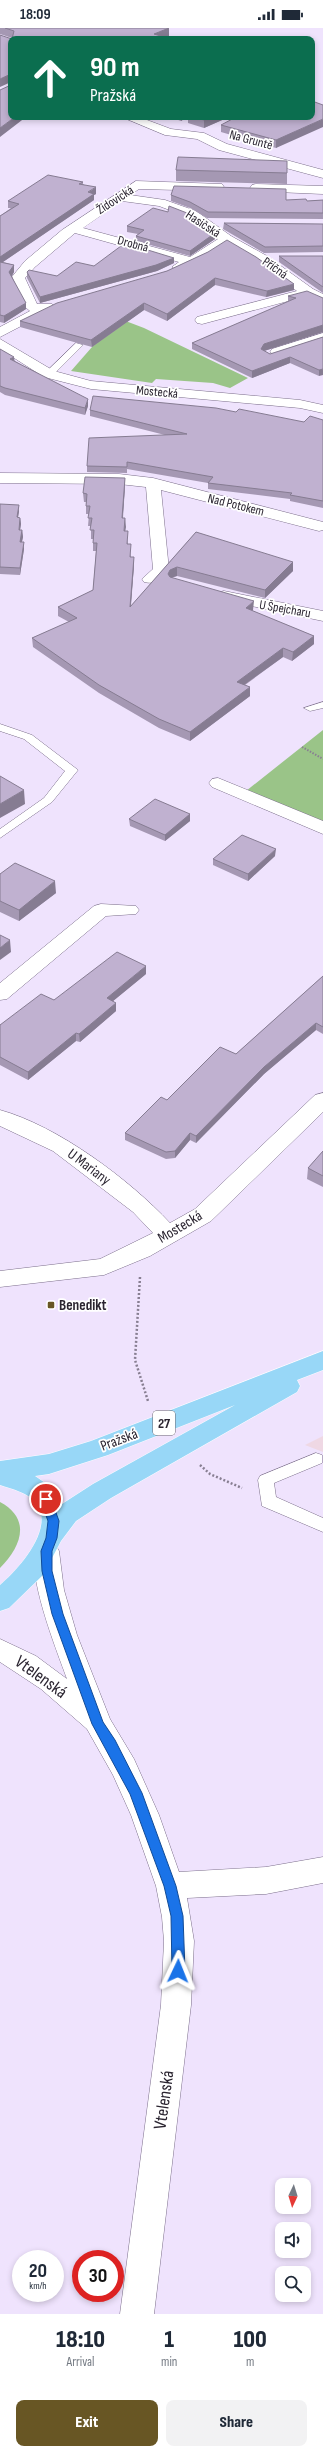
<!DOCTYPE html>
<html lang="en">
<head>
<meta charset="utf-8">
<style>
  :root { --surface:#fff; --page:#f2f2f3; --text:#1f2937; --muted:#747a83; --accent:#685624 }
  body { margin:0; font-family:"Sofia Sans Condensed",sans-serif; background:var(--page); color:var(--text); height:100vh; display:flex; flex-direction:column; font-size:15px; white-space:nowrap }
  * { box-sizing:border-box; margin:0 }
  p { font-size:13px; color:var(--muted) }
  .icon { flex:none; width:22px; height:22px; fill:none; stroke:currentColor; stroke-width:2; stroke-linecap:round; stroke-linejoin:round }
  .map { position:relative; height:2286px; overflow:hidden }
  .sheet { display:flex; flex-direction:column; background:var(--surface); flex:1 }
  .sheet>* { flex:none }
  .hud { position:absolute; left:8px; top:8px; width:307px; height:84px; border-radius:8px; box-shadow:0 2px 6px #0003; background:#0b6e4f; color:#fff; overflow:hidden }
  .needle { width:26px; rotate:184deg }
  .controls { position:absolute; left:275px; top:2150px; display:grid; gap:8px }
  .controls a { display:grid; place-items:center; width:36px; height:36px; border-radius:8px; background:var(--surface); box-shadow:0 2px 6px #0003; font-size:20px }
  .speed { position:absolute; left:12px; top:2222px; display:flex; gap:8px; font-size:20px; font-weight:700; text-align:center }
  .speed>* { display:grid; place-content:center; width:52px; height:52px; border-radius:50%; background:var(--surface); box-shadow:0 2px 6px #0003; line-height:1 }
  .speed small { font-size:10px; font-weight:400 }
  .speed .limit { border:6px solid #d22; background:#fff; color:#111 }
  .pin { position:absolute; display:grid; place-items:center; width:34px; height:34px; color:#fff; margin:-17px; border:2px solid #fff; border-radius:50%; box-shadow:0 1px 4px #0007 }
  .me { position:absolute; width:44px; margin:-22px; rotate:2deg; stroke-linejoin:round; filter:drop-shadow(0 0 3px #0008) }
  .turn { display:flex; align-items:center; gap:14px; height:84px; padding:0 16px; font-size:18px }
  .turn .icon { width:52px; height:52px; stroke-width:2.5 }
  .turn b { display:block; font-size:28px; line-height:34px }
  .eta { display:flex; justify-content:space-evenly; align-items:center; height:68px; text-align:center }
  .eta b { font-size:24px; font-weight:800; line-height:28px }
  .action { display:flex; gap:8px; margin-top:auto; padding:8px 16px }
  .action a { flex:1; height:46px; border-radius:8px; background:var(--accent); color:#fff; font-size:16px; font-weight:800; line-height:46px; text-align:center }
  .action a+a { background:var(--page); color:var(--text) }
  .status { display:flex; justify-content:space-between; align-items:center; height:28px; padding:0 20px; background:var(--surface); direction:ltr }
  .status svg { height:11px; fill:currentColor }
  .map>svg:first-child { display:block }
</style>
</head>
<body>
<div class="status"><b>18:09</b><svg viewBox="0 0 49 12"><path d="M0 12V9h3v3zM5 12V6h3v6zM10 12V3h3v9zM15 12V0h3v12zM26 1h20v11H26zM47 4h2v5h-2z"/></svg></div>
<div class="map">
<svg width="323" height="2286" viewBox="0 0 323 2286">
  <rect width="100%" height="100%" fill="#efe3fd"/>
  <path fill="#efd8e4" d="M323,1408V1424L305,1417Z"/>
  <path fill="#9ac488" d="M123,292L144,300L248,350L230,360L213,355L156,351L152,355L71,343L92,319Z
    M323,702V795L246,763Z
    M0,1474C32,1491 21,1519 0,1540Z"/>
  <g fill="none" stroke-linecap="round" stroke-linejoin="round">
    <g stroke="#7c6f8b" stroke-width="1">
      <path id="lane" d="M76,315L83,317L52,348H46V344Z
        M323,674V680L310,683L304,680Z
        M0,696L32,707L78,742L52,774L0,810V801L44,770L65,743L24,711L0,703Z
        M316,1425L322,1427V1435L274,1455L276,1469L323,1490V1504L262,1478L258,1452L260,1448Z"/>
    </g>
    <g stroke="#7c6f8b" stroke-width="1">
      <path id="street" d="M122,89H139L171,101L204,105L227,116L323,142V150L219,122L197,111L165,107Z
        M136,153L222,156L224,159L218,163L139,161L130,167L165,172L196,183L231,208L267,228L313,261L323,266V275L307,268L202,296L197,295L195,292L197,289L297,263L257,234L227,217L203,234L179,243L172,239L179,234L75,205L35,239L25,250L37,276H52L54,279L52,282L0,309V299L30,283L24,278L11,250L25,233L62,202ZM122,173L159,178L188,189L218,211L190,229L83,200Z
        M256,156L323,158V166L252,163L250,160L252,157Z
        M323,305V314L277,328L270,324L272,321Z
        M0,311L54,343L91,353L300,372L323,377V385L300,380L91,361L44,349L0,321Z
        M0,445L119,446L153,450L323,494V502L319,503L161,462L169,542C163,551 155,557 144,554L142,551L153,541L146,459L119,456L0,455Z
        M224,563L323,583V593L218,571L216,568L218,565Z
        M218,750L323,793V806L212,759L209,755L212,751Z
        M101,876L136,878L139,882L136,886L106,888L7,971L0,972V955L94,878Z
        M323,1065V1084L211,1193L150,1228L104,1247L0,1259V1243L100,1231L153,1205L133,1184L53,1123L0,1098V1082C58,1098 130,1152 170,1195L195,1181L315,1067Z
        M46,1513L55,1516L59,1523L64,1562L77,1607L110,1691L134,1731L159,1787L179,1844L266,1839L323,1829V1855L266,1866L187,1870L194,1913L191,1977L154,2286H120L161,1977L164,1913L162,1889L156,1858L131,1787L113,1747L87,1701L41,1661L0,1634V1611L36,1628L67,1651C57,1623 24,1542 37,1516Z"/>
    </g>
    <g stroke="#fff" stroke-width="1">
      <path id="primary" d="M323,1323V1342L297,1352L300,1358L297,1364L111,1470L76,1493L61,1513L43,1547L9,1580L0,1583V1557C18,1542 56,1500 36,1475C27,1464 12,1461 0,1457V1433L49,1426L91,1413ZM235,1377L93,1456L62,1476L54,1461L35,1448L49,1446L108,1427Z"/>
    </g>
    <path stroke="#887f92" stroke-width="2" stroke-dasharray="1.5 1.5" stroke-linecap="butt" d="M302,719L323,731"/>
    <path stroke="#887f92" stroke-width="2.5" stroke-dasharray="2 2" stroke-linecap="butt" d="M140,1249L135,1332L148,1373
      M200,1437L210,1446L242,1460"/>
    <use href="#lane" fill="#fff" fill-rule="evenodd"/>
    <use href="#street" fill="#fff" fill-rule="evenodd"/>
    <use href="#primary" fill="#98d7f7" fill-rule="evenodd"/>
  </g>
  <path fill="#a598b3" d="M0,0H169V8L165,9L12,11V10L0,6Z
    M170,89H187L181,93Z
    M188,89H229L204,100L188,95Z
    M312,89L276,120L221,104V97Z
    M287,133V156L176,153V142Z
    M83,154V156L96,166L94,167V172L3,234L14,237V244L12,248L26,281L4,295L0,294V188L11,180H8V173Z
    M171,167L307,173L323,172V191L207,190L190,180L171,173Z
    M224,195L323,196V224L264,225L223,201Z
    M127,198L215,211L190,228L136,213V208L138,206L127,204Z
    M208,224L294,262L266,269L215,257L167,293L144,282L92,319L20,299V293L167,243Z
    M279,228H323V265L279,234Z
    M174,230V235L157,243L40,275L27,250V244L57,248Z
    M288,268L323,270V304L264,323L270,326L323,309L319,348L290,335L252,350L192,321V315L288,274Z
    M0,321L15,333L88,378L85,387L5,367L0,364Z
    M90,382L236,384L304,394L323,392V480L290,473V471L208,461V455L127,441V445L87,444V438L165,407L90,388Z
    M125,450V458L123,490H125V503L131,529L134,537L131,578L196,504L293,543L265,570L177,548L171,550L253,582L252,583L314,608V616L292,633L283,629L245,657L250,668L190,713L159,700L99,665L33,619L32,610L69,594L58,588V579L93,562L96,523H93V511H91V498H88L89,486H86V474H84L83,465Z
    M0,476L19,483L18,489L20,490L21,496L20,502H22L23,509L22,514L24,521L20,547L0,546Z
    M190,786V793L165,813L130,798L129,791Z
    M275,828L248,853L213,837V831Z
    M0,846L56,865L19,893L0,884Z
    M146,946L113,973L116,983L80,1014L76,1013L28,1052L0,1037V997L54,972Z
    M323,948V1006L316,1002L264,1046L196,1115L190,1112L175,1130L166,1131L125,1112V1105L167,1072L236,1026Z
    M323,1123V1159L307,1151L308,1140Z"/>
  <path fill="#867c92" d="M169,0V8L160,11L154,6Z
    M11,46V54L0,59V51Z
    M15,89H26L0,109V100Z
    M181,89H187L181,93Z
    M212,89H229L204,100V92Z
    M323,91V99L276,120V112Z
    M96,159V166L94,167V172L0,236V229Z
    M215,205V211L190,228V223Z
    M174,230V235L157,243L40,275V269Z
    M14,237V244L10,251L9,244Z
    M215,250V257L167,293V286Z
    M294,256V262L266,269L267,263Z
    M26,275V281L4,295V288Z
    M144,275V282L92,319L91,312Z
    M323,297V304L264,323L261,321L264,316Z
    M14,329L15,336L10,331Z
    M290,329V335L252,350V343Z
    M323,341V347L319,348V342Z
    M88,371V378L85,387V380Z
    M125,450V458L122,499V490Z
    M19,477V483L17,496V489Z
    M20,490L21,496L19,508V502Z
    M125,490L126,499L124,511V503Z
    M22,502L23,509L20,521V514Z
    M24,514V521L20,547V540Z
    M134,529V537L130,587V579Z
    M293,534V543L265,570V562Z
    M177,539V548L170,550L168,546L170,542Z
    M254,573L253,582L246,589V580Z
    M314,608V616L292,633L293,624Z
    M283,620V629L237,662V654Z
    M250,659V668L190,713V704Z
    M24,762L25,776L0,790V776Z
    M190,786V793L165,813V807Z
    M276,821L275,828L248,853V846Z
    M55,853L56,865L19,893V882Z
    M10,912L11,924L0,932V920Z
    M146,938V946L107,978V970Z
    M116,975V983L80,1014L79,1006Z
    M316,995V1002L264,1046L196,1115V1108L264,1039Z
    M76,1005V1013L28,1052V1044Z
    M190,1105V1112L175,1130V1123Z"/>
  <path fill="#c0b1d0" stroke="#867c92" d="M5,0H169L154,6L171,11H11V47V46L0,51V7L12,11L14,3Z
    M11,57V89H15L0,100V62Z
    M312,73L323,77V91L276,112L221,97L236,89H312Z
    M193,89H212L204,92Z
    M178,129L287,133V145L176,142Z
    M48,147L83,154L79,156L96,159L88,164L94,166L0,229V188L19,176L8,173Z
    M174,158L286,161V172L306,171L307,173L323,172V185L208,184L190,174L171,167Z
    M169,178L187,185L215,205L190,223L136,208L144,202L127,198L153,180L168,184Z
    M224,195L323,196V218L265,219Z
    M227,212L256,229L294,256L267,263L215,250L167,286L144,275L91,312L20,293L57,275L167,243L208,224Z
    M125,215L174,230L156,237L40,269L27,244L29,242L57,248L76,234L94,238Z
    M279,228H323V259Z
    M0,234L14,237L9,244L26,275L4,288L0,287Z
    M307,263L323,270V297L264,316L261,321L270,326L323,309V341L319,342L290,329L252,343L192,315L296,270L288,268Z
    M0,321L14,329L10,331L88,371L85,380L5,360L0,358Z
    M93,368L216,380L236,384L239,381L304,394L310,388L323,392V473L290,467L292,465L208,455L213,449L127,434V439L87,438L89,410L187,406L90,382Z
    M85,449L125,450L122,490H125L124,503H128L127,516H131L130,529H134L130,579L196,504L293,534L265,562L177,539L170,542L168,546L170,549L254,573L246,580L314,608L293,624L283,620L237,654L250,659L190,704L159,691L99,657L32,610L77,590L58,579L93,562L97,515H93L94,502H90L92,490H88L90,478H86L87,466L83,465Z
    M0,476L19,477L17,489L20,490L19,502H22L20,514H24L20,540L0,539Z
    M0,748L24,762L0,776Z
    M155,771L190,786L165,807L129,791Z
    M242,807L276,821L248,846L213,831Z
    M15,835L55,853L19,882L0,873V846Z
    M0,907L10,912L0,920Z
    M117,924L146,938L107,970L116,975L79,1006L76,1005L28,1044L0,1029V997L41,966L54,972Z
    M323,948V999L316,995L264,1039L196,1108L190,1105L175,1123L166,1124L125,1105L161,1069L167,1072L220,1019L236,1026Z
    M323,1123V1148L308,1140Z"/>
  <path fill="#1a73e8" stroke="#114b97" d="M46,1467L51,1471L59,1493L57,1510L52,1523V1543L63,1586L103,1694L115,1712L142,1765L176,1858L183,1888L185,1943L183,1947L178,1949L174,1947L172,1943L171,1888L164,1858L130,1766L92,1696L52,1586L42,1543L41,1523L46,1510L48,1493L40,1471Z"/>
  <rect fill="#685624" stroke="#fff" stroke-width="1.5" x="47" y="1273" width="8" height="8" rx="2"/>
  <g text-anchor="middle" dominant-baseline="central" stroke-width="3.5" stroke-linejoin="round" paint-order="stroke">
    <g font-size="13" fill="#2b2531" stroke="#fff">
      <text transform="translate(251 112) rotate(15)">Na Gruntě</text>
      <text transform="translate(115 172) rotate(-33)">Židovická</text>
      <text transform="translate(203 196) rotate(33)">Hasičská</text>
      <text transform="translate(133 216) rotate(15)">Drobná</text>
      <text transform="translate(275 240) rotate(35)">Příčná</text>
      <text transform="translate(157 364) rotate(5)">Mostecká</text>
      <text transform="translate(236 477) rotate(14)">Nad Potokem</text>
      <text transform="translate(285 581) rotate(10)">U Špejcharu</text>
    </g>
    <rect fill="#fff" stroke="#6b666f" stroke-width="1" x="153" y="1383" width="22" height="24" rx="3"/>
    <g font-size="14" font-weight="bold" fill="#2b2531">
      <text x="164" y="1395">27</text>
    </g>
    <g font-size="15" fill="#2b2531" stroke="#fff">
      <text transform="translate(89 1139) rotate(37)">U Mariany</text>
      <text transform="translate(180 1199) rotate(-31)">Mostecká</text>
      <text transform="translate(119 1412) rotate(-21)">Pražská</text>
    </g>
    <g font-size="15" font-weight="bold" fill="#2b2531" stroke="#fff" text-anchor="start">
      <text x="59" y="1277">Benedikt</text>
    </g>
    <g font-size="18" fill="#2b2531" stroke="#fff">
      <text transform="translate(41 1649) rotate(36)">Vtelenská</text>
      <text transform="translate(164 2072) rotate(-82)">Vtelenská</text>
    </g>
  </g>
</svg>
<div class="controls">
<a><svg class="needle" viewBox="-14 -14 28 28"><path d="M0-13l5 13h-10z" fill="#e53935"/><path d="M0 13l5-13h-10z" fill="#747a83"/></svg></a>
<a><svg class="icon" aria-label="sound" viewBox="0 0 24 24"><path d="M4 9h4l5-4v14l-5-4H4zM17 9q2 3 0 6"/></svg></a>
<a><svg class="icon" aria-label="search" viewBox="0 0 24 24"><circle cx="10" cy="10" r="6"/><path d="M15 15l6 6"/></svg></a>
</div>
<div class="speed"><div>20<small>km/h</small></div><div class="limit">30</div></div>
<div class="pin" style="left:46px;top:1471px;background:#d93025"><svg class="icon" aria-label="arrive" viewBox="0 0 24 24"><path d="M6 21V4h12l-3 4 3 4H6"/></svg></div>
<svg class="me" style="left:178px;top:1943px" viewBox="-20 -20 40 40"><path d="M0-17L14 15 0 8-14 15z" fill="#1a73e8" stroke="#fff" stroke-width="4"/></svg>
<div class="hud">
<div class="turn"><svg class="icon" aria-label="ahead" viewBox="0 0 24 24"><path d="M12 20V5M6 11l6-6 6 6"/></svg><div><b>90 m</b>Pražská</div></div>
</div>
</div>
<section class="sheet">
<div class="eta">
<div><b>18:10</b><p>Arrival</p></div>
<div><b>1</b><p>min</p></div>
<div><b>100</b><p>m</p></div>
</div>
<div class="action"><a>Exit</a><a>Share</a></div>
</section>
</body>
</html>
